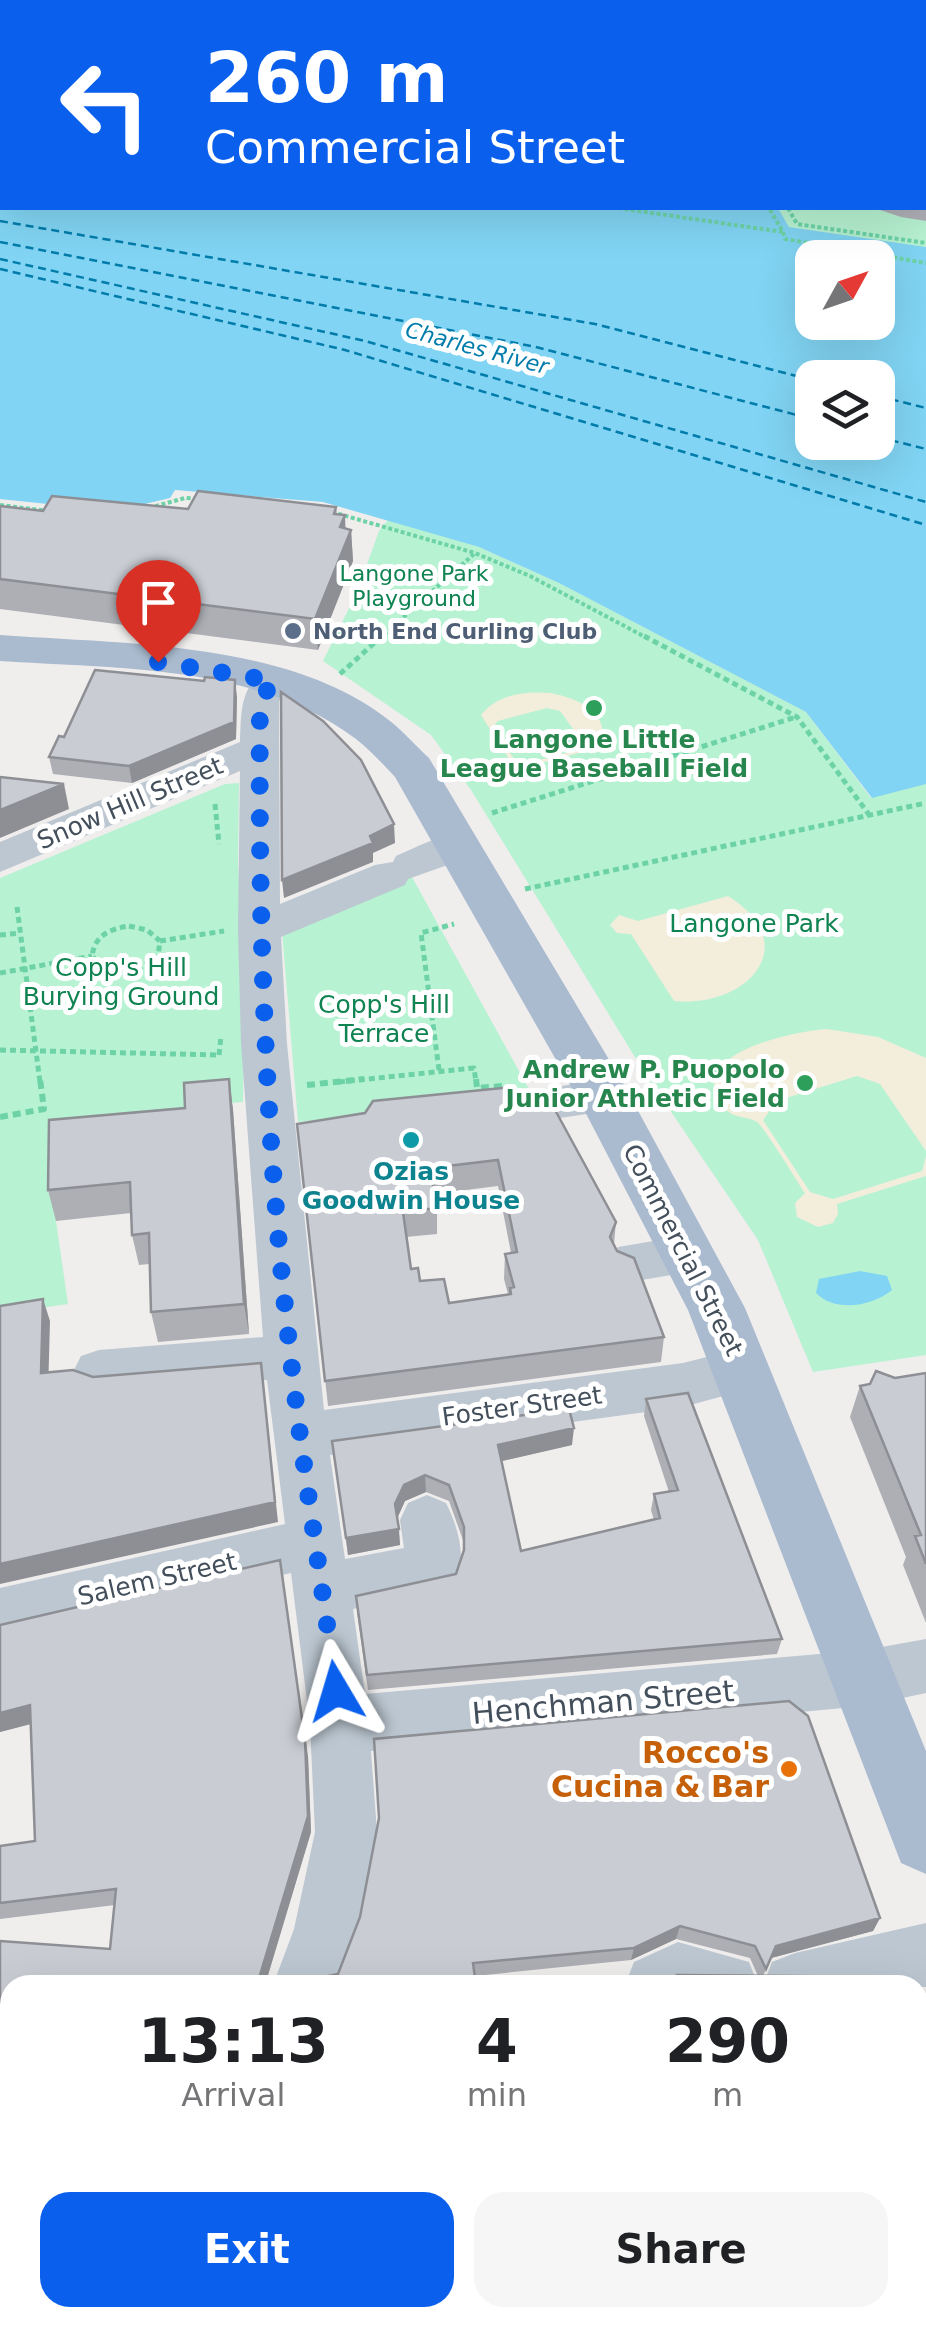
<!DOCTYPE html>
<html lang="en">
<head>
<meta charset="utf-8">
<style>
  :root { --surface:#fff; --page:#f6f6f6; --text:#202124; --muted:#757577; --accent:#0a5fed }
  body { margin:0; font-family:"DejaVu Sans",sans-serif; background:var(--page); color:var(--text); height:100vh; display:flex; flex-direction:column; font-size:38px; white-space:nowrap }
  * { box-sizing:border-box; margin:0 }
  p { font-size:32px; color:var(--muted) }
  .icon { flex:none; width:55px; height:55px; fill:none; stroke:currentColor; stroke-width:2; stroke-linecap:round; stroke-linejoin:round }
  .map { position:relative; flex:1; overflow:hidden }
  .drawer { position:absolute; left:0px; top:1975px; width:928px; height:352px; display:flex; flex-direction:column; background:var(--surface); border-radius:30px 30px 0 0; box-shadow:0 10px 40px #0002 }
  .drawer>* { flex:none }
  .top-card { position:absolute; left:0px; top:0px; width:928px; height:210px; box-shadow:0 10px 40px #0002; background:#0a5fed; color:#fff; overflow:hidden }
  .needle { width:65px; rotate:50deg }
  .controls { position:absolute; left:795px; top:240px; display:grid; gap:20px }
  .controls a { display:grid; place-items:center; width:100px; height:100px; border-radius:20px; background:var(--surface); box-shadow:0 10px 40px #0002; font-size:50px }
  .pin { position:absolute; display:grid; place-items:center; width:85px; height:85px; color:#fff; margin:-102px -42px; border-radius:50% 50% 50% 0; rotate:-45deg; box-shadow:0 0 10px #0007 }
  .pin .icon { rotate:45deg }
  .me { position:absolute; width:110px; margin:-55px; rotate:353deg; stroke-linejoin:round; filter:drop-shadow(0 0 8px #0008) }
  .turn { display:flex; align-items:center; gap:35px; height:210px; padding:0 40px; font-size:45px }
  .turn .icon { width:130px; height:130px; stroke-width:2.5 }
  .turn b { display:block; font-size:70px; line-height:85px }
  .eta { display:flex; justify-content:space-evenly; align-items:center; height:170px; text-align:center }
  .eta b { font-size:60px; font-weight:700; line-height:70px }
  .primary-button { display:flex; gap:20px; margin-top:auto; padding:20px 40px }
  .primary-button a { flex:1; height:115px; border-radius:30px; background:var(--accent); color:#fff; font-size:40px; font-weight:700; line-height:115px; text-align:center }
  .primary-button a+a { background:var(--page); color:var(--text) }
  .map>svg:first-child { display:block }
</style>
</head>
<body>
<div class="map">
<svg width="926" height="2327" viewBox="0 0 926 2327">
  <rect width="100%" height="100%" fill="#f0eded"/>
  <path fill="#b7f2d2" d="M926,36V248L789,227L778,208H925Z
    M388,520L479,547L559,583L806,712L871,798L926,768V1355L813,1372L758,1240L646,1075L471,790L431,735L323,661L357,592L379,531Z
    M239,783L238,865L245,955L243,1102L200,1106L56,1221L68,1304L0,1314V878L225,784Z
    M412,877L535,1100L298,1122L282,931Z"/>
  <path fill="#f3eddc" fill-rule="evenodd" d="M550,693C578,698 612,713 601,747L530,766L520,775L507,772L504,765L509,759L481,715C498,694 524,691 550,693ZM547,708L560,711L582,741L577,750L528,763L514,759L493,727L498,721Z
    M728,896C806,945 746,1009 674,1001L631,934L617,933L610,925L619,915L638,921Z
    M827,1029L878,1037L926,1058V1151L880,1084L857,1076L770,1103L769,1112L763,1120L810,1192L833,1199L922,1171L926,1156V1176L837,1204L838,1214L833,1223L818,1227L797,1217L795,1203L805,1193C798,1183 763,1125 757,1122C745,1115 733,1120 723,1106C682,1053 796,1031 827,1029Z"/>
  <path fill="#81d4f3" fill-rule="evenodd" d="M0,46L2,208H778L789,227L926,247V784L872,798L806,712L559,583L479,547L323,502L175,490L170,498L115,511L0,499ZM812,258H878V322H812ZM812,378H878V442H812Z
    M860,1271L887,1276L892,1290C873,1306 835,1313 816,1293L819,1279Z"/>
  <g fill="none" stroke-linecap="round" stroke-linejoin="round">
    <path stroke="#027cab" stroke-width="2.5" stroke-dasharray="8 5" stroke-linecap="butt" d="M0,221L595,324L812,380
      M0,242L536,347L812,419
      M0,259L365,341L926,502
      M0,269L345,350L926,525
      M878,396L926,408
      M878,437L926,449"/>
    <path stroke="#6dd3a7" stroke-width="4" stroke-dasharray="4 2.5" stroke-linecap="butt" d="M91,2L99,0
      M618,208L783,232L769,208
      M788,208L797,224L926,243
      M783,232L785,239L926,263
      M0,505L48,511
      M149,508L185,498L201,499
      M332,512L475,553L530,576L649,639
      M379,639L475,553"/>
    <path stroke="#6dd3a7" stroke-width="5" stroke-dasharray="6 4" stroke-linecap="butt" d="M644,636L797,717L870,816
      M340,674L382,636
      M215,804L219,844
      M492,813L796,717
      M525,889L926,803
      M17,907L40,1082
      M129,926L147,930L160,941L158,956L134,972L106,970L92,956C95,935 110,929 129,926Z
      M0,935L20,933
      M160,941L224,931
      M0,973L92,956
      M0,1050L219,1055
      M219,1055L221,1036
      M439,1070L421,933L454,924
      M339,1082L474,1068L476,1082"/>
    <path stroke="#6dd3a7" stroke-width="6" stroke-dasharray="8 5" stroke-linecap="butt" d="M476,1079L477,1088L502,1086
      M307,1085L364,1079
      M0,1117L44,1109L40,1079"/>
    <path fill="#bcc7d1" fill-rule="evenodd" d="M590,0H621L623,2H592Z
      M925,70H926V86H925Z
      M274,669L287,673L293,681L279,701L280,904L375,865L393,862L396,856C421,846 447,829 473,836L479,846L473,856L408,879L405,885L281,937L287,1044L324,1410L683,1363L742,1348L760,1354L768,1370L760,1386L683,1407L330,1455L345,1559L404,1548L400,1520L408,1503L427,1495L446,1503C459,1529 467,1559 455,1586L353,1609L365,1694L865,1650L926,1639V1693L865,1706L371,1751L377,1832L358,1929L337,1985H273L294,1929L315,1832L310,1725L291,1573L0,1640V1588L285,1524L267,1380L99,1394L81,1388L73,1372L81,1356L99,1350L263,1337L241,1044L238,929L240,771L0,872V842L240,742C241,712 240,678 274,669Z
      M604,1080L620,1085L627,1097L620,1109L533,1122L517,1116L510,1104L517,1092Z
      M689,1235L706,1241L714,1255L706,1269L636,1281L618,1275L611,1261L618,1247Z
      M926,1923V1987L763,1985L772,1962L795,1953Z
      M678,1942L749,1962L758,1985H625L634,1962Z
      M0,2029H10V2095H0Z
      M152,2318H224L221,2327H149Z"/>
    <path fill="#aabbcf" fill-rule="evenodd" d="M0,635C122,644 290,641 390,721C404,732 416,746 429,758L623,1083L745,1308L926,1751V1874L901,1863L688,1310L580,1102L395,777C383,764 370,750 356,739C257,664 118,669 0,661Z"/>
  </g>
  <path fill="#adafb5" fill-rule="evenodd" d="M296,0H388L386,2H293Z
    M786,0H926V69L925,2H786Z
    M925,115H926V221L901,217L874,208H925Z
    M0,506L43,511L336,507L337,514L346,529L351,530L353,561L318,650L0,609Z
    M237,697L236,739L132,783L53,774L49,757Z
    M229,1079L233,1110L249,1334L158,1342L151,1312L149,1264L139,1265L132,1235L131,1213L56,1221L48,1190L185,1108Z
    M512,1087L616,1222L614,1244L664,1337L661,1362L328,1406L297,1124ZM498,1186L511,1253L505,1254L504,1279L508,1294L449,1303L420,1281L411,1269L406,1237L437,1234V1208L434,1194Z
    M926,1373V1623L903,1565L906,1557L850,1417L860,1386Z
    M646,1399L782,1639L777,1654L368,1690L357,1612L456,1574L464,1551V1543L449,1501L426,1492L405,1501L397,1518L400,1545L348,1555L334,1458L572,1445L501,1461L521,1551L654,1520L651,1510L654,1494L669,1492L644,1416Z
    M0,1625L308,1756L311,1832L265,1985H10V2164L0,2163V2086H3L5,2026L0,2025V1941L110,1949L115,1905L0,1919V1846L35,1841L31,1724L0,1732Z
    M360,1917L880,1918L873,1931L771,1958L763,1976L899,1985H674L677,1975L758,1976L750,1958L676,1939L631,1960L475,1976L338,1974Z"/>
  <path fill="#8d8f94" d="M367,0H388L386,2H367Z
    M345,515L346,542L351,530L353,561L318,650L315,619L340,527Z
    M235,680L237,697L236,739L132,783L129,766Z
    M64,784L69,809L0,838V810Z
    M394,824L395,843L373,853V862L284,898L282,880Z
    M229,1079L233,1110L249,1334L244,1304Z
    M43,1299L50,1321L48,1393L41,1373Z
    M261,1363L278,1522L0,1584V1564Z
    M574,1428L572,1445L498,1462V1445Z
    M425,1475L426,1492L405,1501L396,1521L395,1504L404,1485Z
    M399,1529L400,1545L348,1555L346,1538Z
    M280,1560L308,1756L311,1832L265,1985H257Z
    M30,1705L38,1722L0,1732V1713Z
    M880,1918L873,1931L771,1958L776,1946Z
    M680,1926L676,1939L631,1960L634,1948Z
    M97,2318H102L109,2325L108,2327H93Z"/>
  <path fill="#c9ccd3" stroke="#8d8f94" stroke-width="2.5" fill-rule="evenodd" d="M296,0H349H341L339,2H293Z
    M838,0H926V46L925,2H864Z
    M925,115H926V190H925Z
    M198,491L336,507L334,514L345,515L340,527L351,530L315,619L0,579V506L43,511L52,496L188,509Z
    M95,670L204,681L205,677L235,680L234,722L129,766L49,757L59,736L64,737Z
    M281,692L323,721L361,760L394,824L370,836L373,843L282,880Z
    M0,777L64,784L0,810Z
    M229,1079L244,1304L151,1312L149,1233L132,1235L130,1182L48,1190L49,1120L185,1108L184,1083Z
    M512,1087L533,1099L548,1097L616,1222L610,1237L617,1251L634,1258L664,1337L325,1381L297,1124L365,1113L373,1101ZM498,1160L517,1252L505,1254L514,1287L510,1288L511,1294L449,1303L444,1279L420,1281L418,1268L411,1269L403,1212L437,1208L430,1168Z
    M43,1299L41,1373L73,1370L93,1377L261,1363L275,1502L0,1564V1306Z
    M876,1371L895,1378L926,1373V1564L915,1536L921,1535L860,1386L870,1384Z
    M688,1393L782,1639L367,1675L356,1596L456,1574L464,1550V1527L449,1485L425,1475L404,1485L395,1504L399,1529L346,1538L332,1441L569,1409L574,1428L498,1445L521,1551L660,1518L654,1494L678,1490L646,1399Z
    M280,1560L305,1740L308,1816L257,1985H10V2154L0,2153V2086H3L5,2016L0,2015V1941L110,1949L116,1889L0,1903V1846L35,1841L30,1705L0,1713V1625Z
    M789,1701L808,1716L880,1918L776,1946L766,1969L755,1946L680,1926L634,1948L473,1963L476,1985H325L328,1976L338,1974L360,1917L379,1818L374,1739Z
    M677,1975L896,1977L899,1985H680Z
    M918,2041L926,2066V2273L918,2278Z
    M0,2276L10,2280V2318H97L93,2327H0Z
    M223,2318H385L384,2327H220Z
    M443,2318H856L841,2327H446Z"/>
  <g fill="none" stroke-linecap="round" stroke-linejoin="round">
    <path stroke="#0a5fed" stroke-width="18" stroke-dasharray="0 32.4" d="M158,662L274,681L260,700C258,921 265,1141 291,1360C303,1471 322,1581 336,1691"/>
  </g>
  <circle fill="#5c6f8a" stroke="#fff" stroke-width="4" cx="293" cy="631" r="10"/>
  <g fill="#2e9e5b" stroke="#fff" stroke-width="4">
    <circle cx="594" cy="708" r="10"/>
    <circle cx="805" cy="1083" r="10"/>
  </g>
  <circle fill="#0f9aa8" stroke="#fff" stroke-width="4" cx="411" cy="1140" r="10"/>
  <circle fill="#e8710a" stroke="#fff" stroke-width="4" cx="789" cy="1769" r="10"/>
  <g text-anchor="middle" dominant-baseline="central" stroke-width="10" stroke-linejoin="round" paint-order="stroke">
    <g font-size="22" font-style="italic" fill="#027cab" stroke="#fff">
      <text transform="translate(477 348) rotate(15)">Charles River</text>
    </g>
    <g font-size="22" fill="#0f8351" stroke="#fff">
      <text x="414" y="573">Langone Park<tspan x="414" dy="25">Playground</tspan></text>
    </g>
    <g font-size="22" font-weight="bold" fill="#4e5e75" stroke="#fff" text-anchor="start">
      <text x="313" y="631">North End Curling Club</text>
    </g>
    <g font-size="25" font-weight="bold" fill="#27864d" stroke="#fff">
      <text x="594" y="739">Langone Little<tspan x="594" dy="29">League Baseball Field</tspan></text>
      <text x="785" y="1069" text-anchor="end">Andrew P. Puopolo<tspan x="785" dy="29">Junior Athletic Field</tspan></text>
    </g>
    <g font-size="25" fill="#444f5c" stroke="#fff">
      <text transform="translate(130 803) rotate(-23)">Snow Hill Street</text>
      <text transform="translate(683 1250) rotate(63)">Commercial Street</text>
      <text transform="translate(522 1406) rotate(-8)">Foster Street</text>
      <text transform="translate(157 1579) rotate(-13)">Salem Street</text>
    </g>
    <g font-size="25" fill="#0f8351" stroke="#fff">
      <text x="754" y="923">Langone Park</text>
      <text x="121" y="967">Copp's Hill<tspan x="121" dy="29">Burying Ground</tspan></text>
      <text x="384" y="1004">Copp's Hill<tspan x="384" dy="29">Terrace</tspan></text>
    </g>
    <g font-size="25" font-weight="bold" fill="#0d838f" stroke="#fff">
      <text x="411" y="1171">Ozias<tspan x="411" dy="29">Goodwin House</tspan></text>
    </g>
    <g font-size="30" fill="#444f5c" stroke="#fff">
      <text transform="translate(603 1702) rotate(-5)">Henchman Street</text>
    </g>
    <g font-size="30" font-weight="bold" fill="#c56008" stroke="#fff" text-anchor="end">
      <text x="769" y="1752">Rocco's<tspan x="769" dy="34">Cucina &amp; Bar</tspan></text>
    </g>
  </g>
</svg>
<div class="controls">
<a><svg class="needle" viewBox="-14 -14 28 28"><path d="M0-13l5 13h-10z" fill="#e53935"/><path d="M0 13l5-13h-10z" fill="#757577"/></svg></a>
<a><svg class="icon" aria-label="layers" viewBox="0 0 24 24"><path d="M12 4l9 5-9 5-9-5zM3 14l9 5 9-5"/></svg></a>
</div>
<div class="pin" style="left:158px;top:662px;background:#d93025"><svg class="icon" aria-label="arrive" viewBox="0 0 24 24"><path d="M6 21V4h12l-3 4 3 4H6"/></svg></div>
<svg class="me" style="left:336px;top:1691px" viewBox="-20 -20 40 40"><path d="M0-17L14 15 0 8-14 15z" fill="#0a5fed" stroke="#fff" stroke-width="4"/></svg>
<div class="top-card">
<div class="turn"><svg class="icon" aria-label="left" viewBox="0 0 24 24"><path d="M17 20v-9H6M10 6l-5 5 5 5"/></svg><div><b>260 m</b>Commercial Street</div></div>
</div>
<section class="drawer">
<div class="eta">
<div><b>13:13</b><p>Arrival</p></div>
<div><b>4</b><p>min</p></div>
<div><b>290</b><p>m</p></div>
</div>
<div class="primary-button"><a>Exit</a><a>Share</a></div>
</section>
</div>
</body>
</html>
